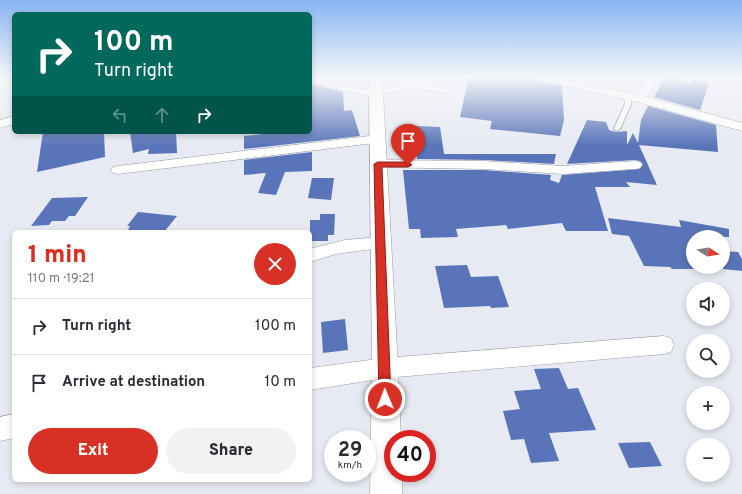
<!DOCTYPE html>
<html lang="en">
<head>
<meta charset="utf-8">
<style>
  :root { --surface:#fff; --page:#f2f2f3; --text:#2b2b33; --muted:#7c7c81; --line:#e1e1e2; --accent:#d93025 }
  body { margin:0; font-family:Overpass,sans-serif; background:var(--page); color:var(--text); height:100vh; display:flex; flex-direction:column; font-size:15px; white-space:nowrap }
  * { box-sizing:border-box; margin:0 }
  p { font-size:13px; color:var(--muted) }
  .icon { flex:none; width:22px; height:22px; fill:none; stroke:currentColor; stroke-width:2; stroke-linecap:round; stroke-linejoin:round }
  .map { position:relative; flex:1; overflow:hidden }
  .side { position:absolute; left:12px; top:230px; width:300px; height:252px; display:flex; flex-direction:column; background:var(--surface); border-radius:6px; box-shadow:0 2px 6px #0003 }
  .side>* { flex:none }
  .top-card { position:absolute; left:12px; top:12px; width:300px; height:122px; border-radius:6px; box-shadow:0 2px 6px #0003; background:#00695c; color:#fff; overflow:hidden }
  .needle { width:26px; rotate:102deg }
  .controls { position:absolute; left:686px; top:230px; display:grid; gap:8px }
  .controls a { display:grid; place-items:center; width:44px; height:44px; border-radius:50%; background:var(--surface); box-shadow:0 2px 6px #0003; font-size:20px }
  .speed { position:absolute; left:324px; top:430px; display:flex; gap:8px; font-size:20px; font-weight:700; text-align:center }
  .speed>* { display:grid; place-content:center; width:52px; height:52px; border-radius:50%; background:var(--surface); box-shadow:0 2px 6px #0003; line-height:1 }
  .speed small { font-size:10px; font-weight:400 }
  .speed .limit { border:6px solid #d22; background:#fff; color:#111 }
  .pin { position:absolute; display:grid; place-items:center; width:34px; height:34px; color:#fff; margin:-41px -17px; border-radius:50% 50% 50% 0; rotate:-45deg; box-shadow:0 0 4px #0007 }
  .pin .icon { rotate:45deg }
  .me { position:absolute; width:44px; margin:-22px; rotate:359deg; stroke-linejoin:round; filter:drop-shadow(0 0 3px #0008) }
  .turn { display:flex; align-items:center; gap:14px; height:84px; padding:0 16px; font-size:18px }
  .turn .icon { width:52px; height:52px; stroke-width:2.5 }
  .turn b { display:block; font-size:28px; line-height:34px }
  .lanes { display:flex; align-items:center; height:38px; padding:0 16px; background:#0003; justify-content:center; gap:20px; direction:ltr }
  .lanes .off { opacity:.35 }
  .round { display:grid; place-items:center; flex:none; width:42px; height:42px; border-radius:21px; background:var(--page) }
  .overview { display:flex; align-items:center; justify-content:space-between; height:68px; padding:0 16px }
  h1 { font-size:24px; font-weight:800; line-height:30px; color:var(--accent) }
  .button { display:flex; gap:8px; margin-top:auto; padding:8px 16px }
  .button a { flex:1; height:46px; border-radius:24px; background:var(--accent); color:#fff; font-size:16px; font-weight:800; line-height:46px; text-align:center }
  .button a+a { background:var(--page); color:var(--text) }
  ul { padding:0; list-style:none }
  li { display:flex; align-items:center; gap:12px; height:56px; padding:0 16px; border-top:1px solid var(--line) }
  li div { flex:1 }
  li b { display:block; font-size:15px }
  li em { font-style:normal }
  .map>svg:first-child { display:block }
</style>
</head>
<body>
<div class="map">
<svg width="742" height="494" viewBox="0 0 742 494">
  <rect width="100%" height="100%" fill="#e7eaf2"/>
  <path fill="#5974b8" d="M469,77H534L540,81L562,86L564,120L560,136L490,129L492,121L460,117Z
    M665,77H671L689,84L694,79L709,83L700,110L654,97Z
    M310,83L343,92L344,111L352,110L360,136L244,149V136L281,132H310Z
    M648,106L716,125L718,152L639,145L657,185L626,182L630,187H595L608,231H566L562,223L508,229L506,225L456,229L458,237L421,238L420,229H409L403,170H484L551,175L550,180L559,183L562,175L640,169L643,164L640,161L635,160L567,164L587,120L606,122L609,130L616,132L627,131V145L633,133L638,143L641,120Z
    M416,126L440,127L444,154H556L554,164L484,160L417,159Z
    M43,132H104L105,157L37,172Z
    M130,132H176L177,153L148,154L149,149L133,153Z
    M312,152V171L285,172L276,195L258,193L266,173L244,175V160Z
    M312,178H334L331,200L308,198Z
    M88,197L75,216H69L65,221H52L49,225L31,226L52,198Z
    M138,212L177,216L164,232H127L130,226H127Z
    M320,214H335L334,235H328V241H310V220H320Z
    M608,218L681,227L679,220L729,229V237H693V267L696,269H672L670,267L644,266L629,236L612,234Z
    M723,251L738,252L742,259V271L723,269Z
    M467,265L471,277L498,276L509,307L491,308L490,306L444,308L435,266Z
    M345,319L348,350L323,353L321,322Z
    M559,368L568,389L578,388L596,430L549,433L559,461L531,463L524,439L511,440L503,411L520,409L514,391L541,389L534,369Z
    M650,442L662,466L629,468L618,443Z"/>
  <g fill="none" stroke-linecap="round" stroke-linejoin="round">
    <g stroke="#979aa2" stroke-width="2">
      <path id="service" d="M624,94L629,95L631,104L620,129L617,131L614,129L625,104Z"/>
    </g>
    <g stroke="#979aa2" stroke-width="1">
      <path id="minor" d="M310,77H317C334,83 354,90 372,89C380,89 388,85 396,84C415,81 434,83 452,88L453,90L448,93L426,90L404,89L371,96L344,91L313,82L310,81Z
        M535,77H555L637,95L648,77H658L647,97L742,123V131L638,102L540,80Z
        M14,116V124L0,128V120Z
        M378,135L383,136L384,139L383,142L118,174L113,173L111,170L113,167L118,166Z
        M378,160L484,161L563,166L635,161L640,162L642,165L640,168L635,169L563,174L484,169L373,167L371,164L373,161Z
        M381,237L387,239L389,243L387,247L336,254L310,262V249L313,248L345,240Z
        M664,336L671,338L674,345L671,352L664,354L385,378L310,390V368L385,358Z
        M14,414V438L0,441V417Z"/>
    </g>
    <g stroke="#979aa2" stroke-width="1">
      <path id="tertiary" d="M369,77H381L383,93L398,368L401,439H393V473H402V494H370L372,368Z"/>
    </g>
    <use href="#service" fill="#fff" fill-rule="evenodd"/>
    <use href="#minor" fill="#fff" fill-rule="evenodd"/>
    <use href="#tertiary" fill="#fff" fill-rule="evenodd"/>
  </g>
  <linearGradient id="sky" x2="0" y2="1"><stop stop-color="#87b4f1"/><stop offset="0.53" stop-color="#f4f6f9"/><stop offset="1" stop-color="#f4f6f9" stop-opacity="0"/></linearGradient>
  <rect width="742" height="146" fill="url(#sky)"/>
  <path fill="#d93025" stroke="#8d1f18" d="M378,162H408L412,165L408,167H382L391,399L389,404L385,405L381,404L379,399L374,164Z"/>
</svg>
<div class="controls">
<a><svg class="needle" viewBox="-14 -14 28 28"><path d="M0-13l5 13h-10z" fill="#e53935"/><path d="M0 13l5-13h-10z" fill="#7c7c81"/></svg></a>
<a><svg class="icon" aria-label="sound" viewBox="0 0 24 24"><path d="M4 9h4l5-4v14l-5-4H4zM17 9q2 3 0 6"/></svg></a>
<a><svg class="icon" aria-label="search" viewBox="0 0 24 24"><circle cx="10" cy="10" r="6"/><path d="M15 15l6 6"/></svg></a>
<a>+</a>
<a>−</a>
</div>
<div class="speed"><div>29<small>km/h</small></div><div class="limit">40</div></div>
<div class="pin" style="left:408px;top:165px;background:#d93025"><svg class="icon" aria-label="arrive" viewBox="0 0 24 24"><path d="M6 21V4h12l-3 4 3 4H6"/></svg></div>
<svg class="me" style="left:385px;top:399px" viewBox="-20 -20 40 40"><circle r="17" fill="#d93025" stroke="#fff" stroke-width="3"/><path d="M0-11L8 9 0 5-8 9z" fill="#fff"/></svg>
<div class="top-card">
<div class="turn"><svg class="icon" aria-label="right" viewBox="0 0 24 24"><path d="M7 20v-9h11M14 6l5 5-5 5"/></svg><div><b>100 m</b>Turn right</div></div>
<div class="lanes"><svg class="icon off" aria-label="left" viewBox="0 0 24 24"><path d="M17 20v-9H6M10 6l-5 5 5 5"/></svg><svg class="icon off" aria-label="ahead" viewBox="0 0 24 24"><path d="M12 20V5M6 11l6-6 6 6"/></svg><svg class="icon" aria-label="right" viewBox="0 0 24 24"><path d="M7 20v-9h11M14 6l5 5-5 5"/></svg></div>
</div>
<section class="side">
<div class="overview"><div><h1>1 min</h1><p>110 m · 19:21</p></div><a class="round" style="background:#d93025;color:#fff"><svg class="icon" aria-label="close" viewBox="0 0 24 24"><path d="M6 6l12 12M18 6L6 18"/></svg></a></div>
<ul>
<li><svg class="icon" aria-label="right" viewBox="0 0 24 24"><path d="M7 20v-9h11M14 6l5 5-5 5"/></svg><div><b>Turn right</b></div><em>100 m</em></li>
<li><svg class="icon" aria-label="arrive" viewBox="0 0 24 24"><path d="M6 21V4h12l-3 4 3 4H6"/></svg><div><b>Arrive at destination</b></div><em>10 m</em></li>
</ul>
<div class="button"><a>Exit</a><a>Share</a></div>
</section>
</div>
</body>
</html>
